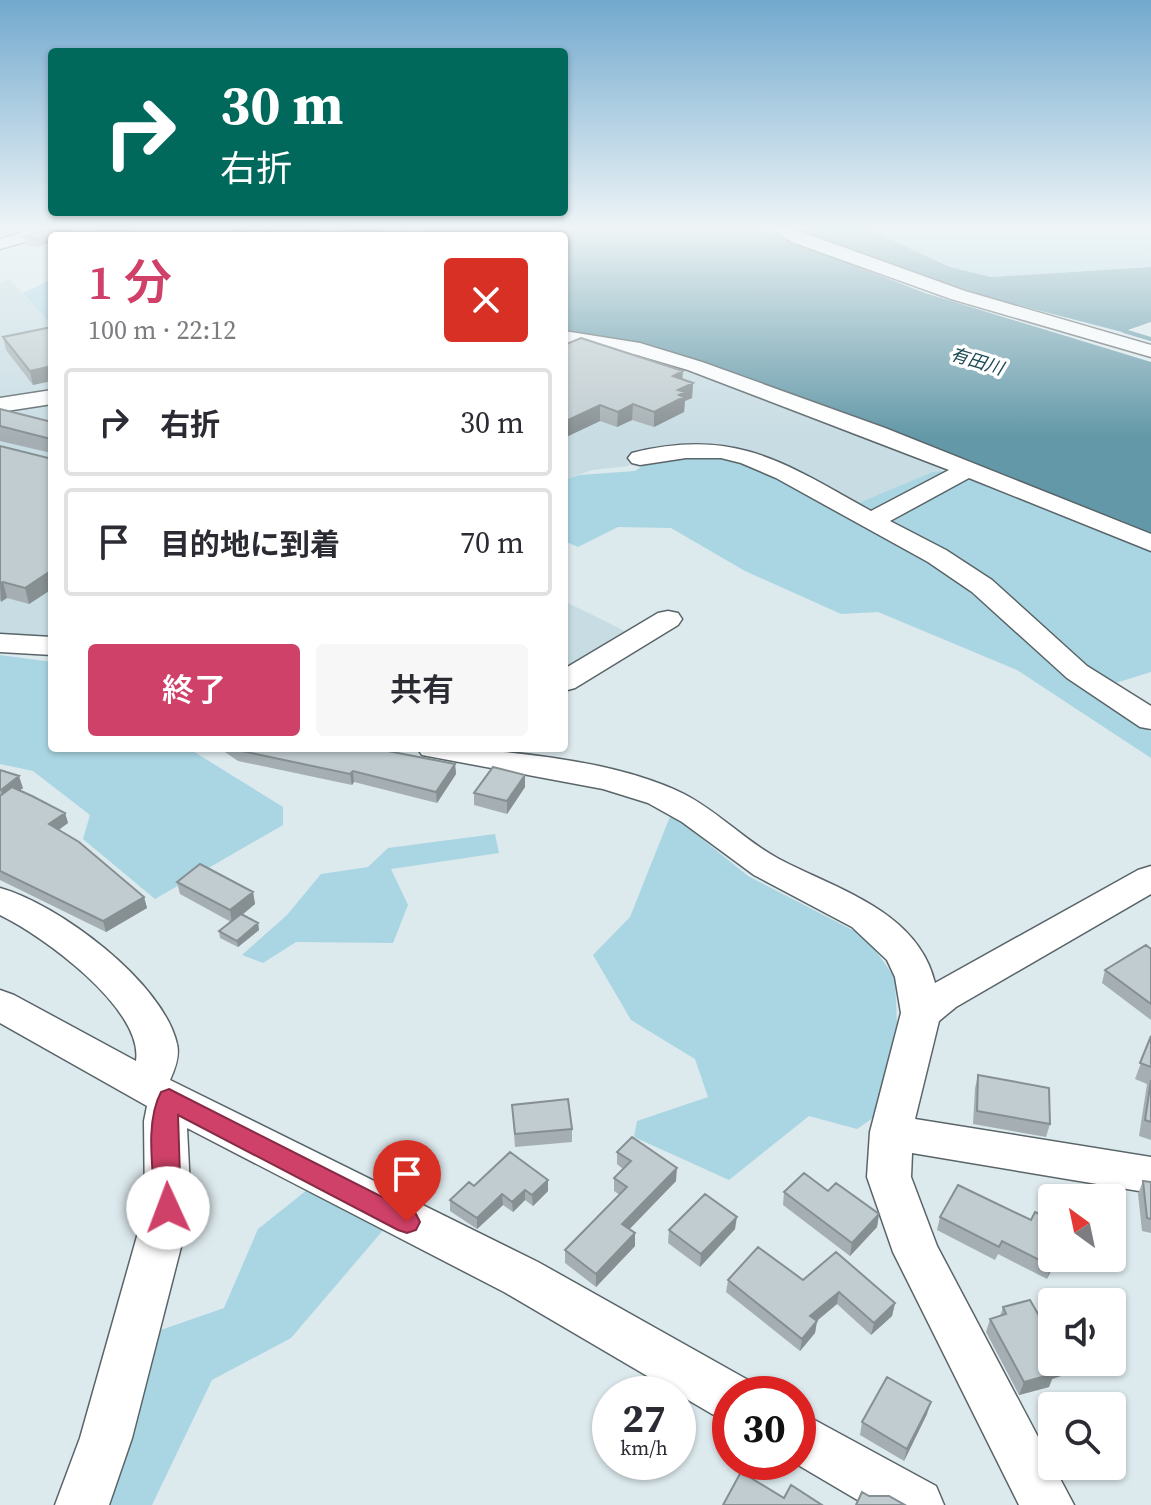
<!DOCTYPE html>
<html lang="ja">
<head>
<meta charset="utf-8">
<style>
  :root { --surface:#fff; --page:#f7f7f7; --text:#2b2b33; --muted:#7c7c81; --line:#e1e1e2; --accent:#d04169 }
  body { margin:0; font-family:"Source Serif 4","Noto Sans JP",serif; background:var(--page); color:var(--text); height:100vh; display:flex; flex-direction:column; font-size:30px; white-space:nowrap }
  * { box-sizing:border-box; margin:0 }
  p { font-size:26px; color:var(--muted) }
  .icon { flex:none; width:44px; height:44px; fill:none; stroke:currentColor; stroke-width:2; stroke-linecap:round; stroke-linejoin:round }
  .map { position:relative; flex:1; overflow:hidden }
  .panel { position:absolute; left:48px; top:232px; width:520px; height:520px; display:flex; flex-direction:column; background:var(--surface); border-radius:8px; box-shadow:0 2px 6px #0004 }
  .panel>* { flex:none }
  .banner { position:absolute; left:48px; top:48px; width:520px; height:168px; border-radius:8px; box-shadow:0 2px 6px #0004; background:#00695c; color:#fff; overflow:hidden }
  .needle { width:52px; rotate:327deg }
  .buttons { position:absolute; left:1038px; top:1184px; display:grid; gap:16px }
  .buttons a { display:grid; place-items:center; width:88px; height:88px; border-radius:8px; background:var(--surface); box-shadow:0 2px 6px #0004; font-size:40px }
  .speed { position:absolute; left:592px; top:1376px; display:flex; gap:16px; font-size:40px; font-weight:700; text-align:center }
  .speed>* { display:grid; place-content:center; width:104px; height:104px; border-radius:50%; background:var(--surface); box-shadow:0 2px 6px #0004; line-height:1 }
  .speed small { font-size:20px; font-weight:400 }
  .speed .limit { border:12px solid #d22; background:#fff; color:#111 }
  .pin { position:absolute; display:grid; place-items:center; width:68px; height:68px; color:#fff; margin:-82px -34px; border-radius:50% 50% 50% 0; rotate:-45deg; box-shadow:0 0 8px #0007 }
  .pin .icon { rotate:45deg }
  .me { position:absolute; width:88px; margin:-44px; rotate:358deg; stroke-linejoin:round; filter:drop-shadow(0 0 6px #0008) }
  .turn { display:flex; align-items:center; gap:28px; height:168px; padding:0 40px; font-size:36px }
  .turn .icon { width:104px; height:104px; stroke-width:2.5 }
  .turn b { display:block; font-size:56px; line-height:68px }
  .round { display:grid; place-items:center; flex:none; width:84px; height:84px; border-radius:8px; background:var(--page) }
  .overview { display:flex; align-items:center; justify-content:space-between; height:136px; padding:0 40px }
  h1 { font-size:48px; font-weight:600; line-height:60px; color:var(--accent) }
  .action { display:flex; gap:16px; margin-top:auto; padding:16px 40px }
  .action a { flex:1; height:92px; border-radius:8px; background:var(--accent); color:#fff; font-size:32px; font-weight:600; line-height:92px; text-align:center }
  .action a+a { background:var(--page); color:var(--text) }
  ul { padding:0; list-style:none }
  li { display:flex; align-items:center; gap:24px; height:108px; margin:0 16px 12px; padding:0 24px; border:4px solid var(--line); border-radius:8px }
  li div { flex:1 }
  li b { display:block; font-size:30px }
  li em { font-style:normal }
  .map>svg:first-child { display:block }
</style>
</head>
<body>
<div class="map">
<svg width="1151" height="1505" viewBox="0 0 1151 1505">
  <rect width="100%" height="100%" fill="#dce9ed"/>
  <path fill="#c7dce3" d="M10,279L52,325V393L0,401V282Z
    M564,345L637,361L677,364L950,466L868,512L646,452L628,466L592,470L564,480Z
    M52,402V642L0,640V408Z
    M564,601L647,642L564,691Z"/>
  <path fill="#aad6e3" d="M868,229H1151V267L991,277L950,267Z
    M52,279V325L23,293Z
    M709,456L747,463L842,510L933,472L954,470L1151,552V672L1093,690L1151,732V758L1017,670L878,612L841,614L745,571L671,528L618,527L578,547L564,541V480L579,475L635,471L651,460Z
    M0,655L52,662V748H188L283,807V825L155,899L83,839L90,815L33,771L0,764Z
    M671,814L748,876L866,937L895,978L897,1025L877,1115L857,1129L809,1116L729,1180L634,1137L637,1121L708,1097L695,1059L631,1020L593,955L630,917Z
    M495,834L499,853L391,869L408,905L393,943L296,942L263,963L242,955L287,915L321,874L368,867L388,848Z
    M307,1190L385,1228L291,1338L212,1380L152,1505H105L155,1332L224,1308L258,1229Z"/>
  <path fill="#6298a7" d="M430,229H760L925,293L1151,362V538L640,344L564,332V236H425Z
    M800,229H868L950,267L991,277L1151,267V322L1122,332L991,298L903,269Z"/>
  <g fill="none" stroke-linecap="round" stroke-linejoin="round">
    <path stroke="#6298a7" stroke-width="4" d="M1124,331L1151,339"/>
    <g stroke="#5a6569" stroke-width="3">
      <path id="minor" d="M33,229H58L56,233L0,249V239Z
        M114,229C136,229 233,224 246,235C226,238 125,240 114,229Z
        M322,229L382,232L385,236H306Z
        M410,229H427L422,236H404Z
        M772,229H793L965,291L1151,345V357L951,299L792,242Z
        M564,331L640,343L702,362L885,428L1151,534V551L969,478L890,521L946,550L992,580L1087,666L1151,706V729L1140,727L1067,678L972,592L928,562L776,478L741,463L721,458H686L640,465L632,463L628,458L632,453C735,427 785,463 871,511L949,470L688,370L637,355L564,343Z
        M52,390V404L0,412V398Z
        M668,611L678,613L682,619L678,625L575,688L564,691V669L658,613Z
        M0,634L52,637V655L0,652Z
        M417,748C495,748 614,759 684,794C719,812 745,841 779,859C836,889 918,911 935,983L1138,870L1151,866V894L956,1007L939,1021L915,1119L1151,1157V1193L912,1153L911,1177L937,1246L1074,1505H1019L893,1252L867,1177L870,1132L901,1013L895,977L887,960L852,927L754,875L682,822L648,803L603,789L422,755Z
        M0,888C58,904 163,982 177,1044C180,1056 175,1069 170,1080L538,1262L748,1380L754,1394H730V1421L712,1414L504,1292L187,1128L191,1208L132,1438L109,1505H55L80,1438L145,1208L144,1121L147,1106L0,1023V990L14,995L136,1061C144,1009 42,935 0,915Z
        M798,1411L936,1486L944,1505H866L793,1462H798Z"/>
    </g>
    <use href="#minor" fill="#fff" fill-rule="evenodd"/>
  </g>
  <path fill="#a5afb3" d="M233,229H316L305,233L375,236H248L247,232Z
    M72,235L52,236V242L37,247L26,245L24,237Z
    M52,327L33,385L6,350L3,337Z
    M564,345L693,383L692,398L685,401L684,412L654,427L632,420L617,427L600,421L564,438Z
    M0,409L52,422V589L29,604L7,598L0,601V446L48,458L52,455L51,453L0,441Z
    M219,748H372L455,764L456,774L437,803L354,782L352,785L238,761Z
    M0,770L23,788L20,790L65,813L68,823L59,830L144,897L147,908L106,932L0,880Z
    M525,787L507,814L474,805V793Z
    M177,882L253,892L255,904L242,915L258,923L259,930L238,947L220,938L219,931L231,922L180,894Z
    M1151,949V1020L1102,983L1105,970Z
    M1151,1036V1140L1139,1136L1147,1084L1135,1079Z
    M978,1075L1050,1124L1046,1137L973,1124L975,1088Z
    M512,1105L572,1129V1142L515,1147Z
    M617,1152L676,1181L629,1229L635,1233V1246L596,1287L565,1263V1250L620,1195L614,1191V1178L623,1169L617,1164Z
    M548,1180V1191L533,1206L525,1200L513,1212L503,1205L477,1229L450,1211V1200L474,1186Z
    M1143,1181L1151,1182V1233L1142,1231L1138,1194Z
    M828,1191L879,1214L877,1227L850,1256L783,1205L784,1192Z
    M940,1217L1057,1258L1047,1279L998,1254L995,1260L937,1230Z
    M735,1229L700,1267L668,1243L669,1230Z
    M1076,1258H1097L1093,1266Z
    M728,1280H803L895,1303L892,1316L871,1335L837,1304L817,1321L815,1333L800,1351L726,1292Z
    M1003,1307L1061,1376L1052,1379L1049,1387L1019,1395L986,1332L990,1319L1000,1316Z
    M927,1414L904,1461L860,1435L862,1422Z"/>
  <path fill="#868f92" d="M66,229H71L72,235L52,236V242L37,247L35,239Z
    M304,229H316L305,233L303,236Z
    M269,232L270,236H248L247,233Z
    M52,366V381L33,385L30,371Z
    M683,371L682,386L673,376Z
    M693,383L692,398L685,401L684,412L654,427V412L678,390Z
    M633,404L632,420L617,427L618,412Z
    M600,405V421L564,438V422Z
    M52,570V589L29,604L25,588Z
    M3,582L7,598L1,602L0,583Z
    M455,764L456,774L437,803L436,792Z
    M353,771L354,782L352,785L350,774Z
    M525,775V787L507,814V801Z
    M19,776L23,788L5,802L1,790Z
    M65,813L68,823L52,834L49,824Z
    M253,892L255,904L232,923L230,910Z
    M144,897L147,908L106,932L103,921Z
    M258,923L259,930L238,947L237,941Z
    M677,1168L676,1181L622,1237V1224Z
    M548,1180V1191L533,1206L532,1195Z
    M525,1190V1200L513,1212L512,1202Z
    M502,1194L503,1205L477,1229V1218Z
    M879,1214L877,1227L850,1256L852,1243Z
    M737,1217L735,1229L700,1267L701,1254Z
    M635,1233V1246L596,1287V1274Z
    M1055,1258H1057L1047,1279L1051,1266Z
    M839,1292L837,1304L808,1328L810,1316Z
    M895,1303L892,1316L871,1335L874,1323Z
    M817,1321L815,1333L800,1351L802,1339Z
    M1066,1363L1061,1376L1052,1379L1049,1387L1019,1395L1024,1382L1050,1368Z
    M931,1402L927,1414L904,1461L907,1449Z"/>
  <path fill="#c0ccd0" stroke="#868f92" stroke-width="2" d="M46,229H66L35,239L24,237Z
    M102,229H123L135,233L215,234L214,236H86Z
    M247,229H306L303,234L374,235L375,236H296L292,234L269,232L247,233Z
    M52,327V366L30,371L3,337Z
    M581,338L683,371L673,376L693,383L678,390L685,392L679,395L684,397L654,412L633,404L618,412L600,405L564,422V345Z
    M0,409L52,422V570L25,588L3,582L0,583V446L48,458L52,455L51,439L0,426Z
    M234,748H372L455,764L436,792L353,771L350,774L237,750Z
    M493,767L525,775L507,801L474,793Z
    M0,770L19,776L1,790H0Z
    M12,787L32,796L65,813L49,824L79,842L144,897L103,921L0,871V796Z
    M200,864L253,892L230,910L177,882Z
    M241,914L258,923L237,941L219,931Z
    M1146,945L1151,949V1004L1105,970Z
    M1151,1036V1067L1140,1063Z
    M978,1075L1049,1088L1050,1124L977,1111Z
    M1151,1080V1122L1145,1120Z
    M568,1099L572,1129L515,1134L512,1105Z
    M632,1137L677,1168L622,1224L635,1233L596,1274L565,1250L627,1187L614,1178L631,1161L617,1152Z
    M510,1152L548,1180L532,1195L525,1190L512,1202L502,1194L477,1218L450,1200L469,1182L474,1186Z
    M804,1173L828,1191L836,1183L879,1214L852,1243L784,1192Z
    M1143,1181L1151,1182V1219L1147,1218Z
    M958,1185L1031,1220L1035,1212L1052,1220V1258H1055L1051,1266L1002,1241L999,1247L940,1217Z
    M705,1194L737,1217L701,1254L669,1230Z
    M758,1247L803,1280L836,1252L895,1303L874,1323L839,1292L810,1316L817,1321L802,1339L728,1280Z
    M1030,1300L1052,1338V1362H1065L1066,1363L1050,1368L1053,1374L1024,1382L990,1319L1006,1314L1003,1307Z
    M887,1377L931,1402L907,1449L862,1422Z
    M741,1472L784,1498L791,1485L822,1505H723Z
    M862,1492L869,1496H889L905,1505H856Z"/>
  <linearGradient id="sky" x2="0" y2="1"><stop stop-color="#72a9ce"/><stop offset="0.52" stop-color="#eff5f7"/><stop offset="1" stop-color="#eff5f7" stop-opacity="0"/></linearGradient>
  <rect width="1151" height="439" fill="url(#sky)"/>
  <path fill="#d04169" stroke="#872a44" stroke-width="2" d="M169,1089L416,1214L420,1222L416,1230L407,1233L398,1230L178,1115L181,1208L177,1216L168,1219L159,1216L155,1208C154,1173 144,1124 161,1092Z"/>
  <g text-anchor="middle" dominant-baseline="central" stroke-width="7" stroke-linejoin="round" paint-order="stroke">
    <g font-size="18" font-style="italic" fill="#1b4b57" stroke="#fff">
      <text transform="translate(977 361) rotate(17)">有田川</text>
    </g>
  </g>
</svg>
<div class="buttons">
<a><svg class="needle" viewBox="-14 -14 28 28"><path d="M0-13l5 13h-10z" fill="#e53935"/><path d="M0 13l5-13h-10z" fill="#7c7c81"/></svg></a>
<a><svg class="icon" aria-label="sound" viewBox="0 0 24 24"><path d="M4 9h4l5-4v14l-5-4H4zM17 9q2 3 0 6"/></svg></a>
<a><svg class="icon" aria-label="search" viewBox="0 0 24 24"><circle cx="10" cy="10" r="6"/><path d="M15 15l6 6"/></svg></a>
</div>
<div class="speed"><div>27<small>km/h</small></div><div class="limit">30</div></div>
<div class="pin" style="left:407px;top:1222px;background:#d93025"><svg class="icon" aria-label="arrive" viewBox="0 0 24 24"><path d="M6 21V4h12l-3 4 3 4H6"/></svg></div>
<svg class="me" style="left:168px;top:1208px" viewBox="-20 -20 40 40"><circle r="19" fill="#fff"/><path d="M0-13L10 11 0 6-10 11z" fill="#d04169"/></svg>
<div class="banner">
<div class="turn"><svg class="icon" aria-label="right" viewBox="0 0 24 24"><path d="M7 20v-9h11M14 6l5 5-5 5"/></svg><div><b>30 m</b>右折</div></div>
</div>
<section class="panel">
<div class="overview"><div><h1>1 分</h1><p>100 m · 22:12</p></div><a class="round" style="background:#d93025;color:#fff"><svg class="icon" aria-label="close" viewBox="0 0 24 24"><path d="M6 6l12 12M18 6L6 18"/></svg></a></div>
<ul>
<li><svg class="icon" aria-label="right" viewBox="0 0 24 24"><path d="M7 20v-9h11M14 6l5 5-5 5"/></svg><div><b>右折</b></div><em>30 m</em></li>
<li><svg class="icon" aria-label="arrive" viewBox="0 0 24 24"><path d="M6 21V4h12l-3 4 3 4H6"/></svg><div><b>目的地に到着</b></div><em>70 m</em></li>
</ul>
<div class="action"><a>終了</a><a>共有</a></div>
</section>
</div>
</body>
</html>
